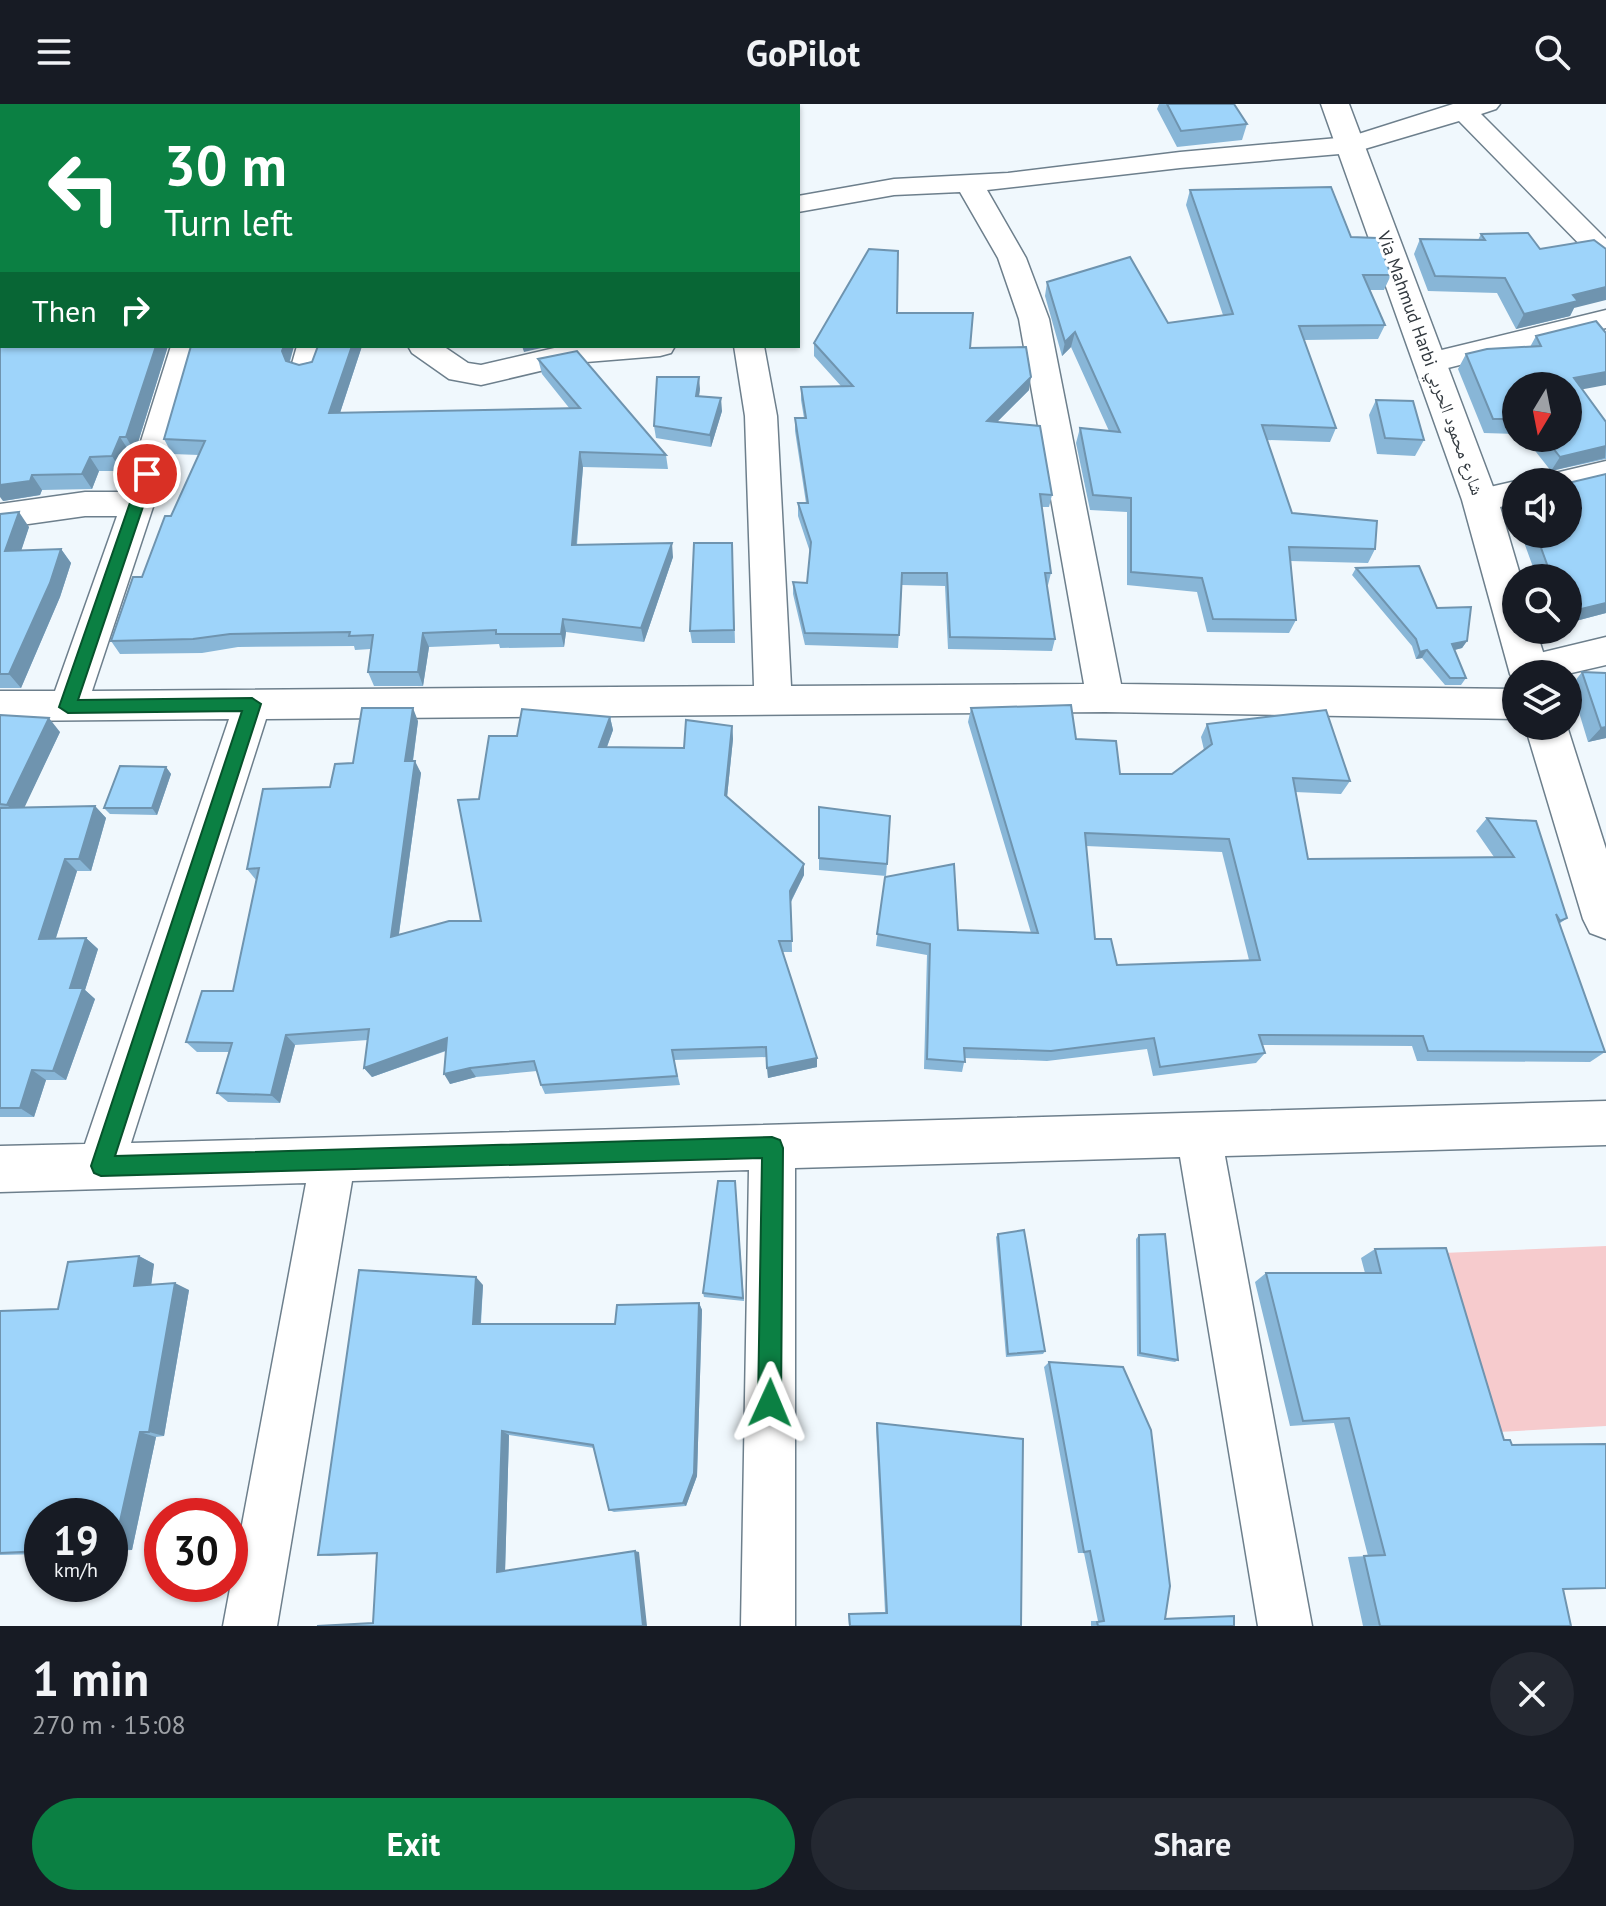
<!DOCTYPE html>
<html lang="en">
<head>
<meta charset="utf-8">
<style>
  :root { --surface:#171b24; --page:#242831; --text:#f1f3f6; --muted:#9ea1a6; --accent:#0b8043 }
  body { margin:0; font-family:"PT Sans","Noto Naskh Arabic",sans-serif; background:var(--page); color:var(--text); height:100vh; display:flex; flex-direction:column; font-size:30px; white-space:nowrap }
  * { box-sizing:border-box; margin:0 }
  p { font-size:26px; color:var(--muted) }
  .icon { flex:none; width:44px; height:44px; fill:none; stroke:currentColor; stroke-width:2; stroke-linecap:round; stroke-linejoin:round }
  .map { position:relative; height:1522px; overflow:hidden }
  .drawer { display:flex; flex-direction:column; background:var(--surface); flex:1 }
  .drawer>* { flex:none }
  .top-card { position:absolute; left:0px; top:0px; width:800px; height:244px; box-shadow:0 2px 6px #0004; background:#0b8043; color:#fff; overflow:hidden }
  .needle { width:52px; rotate:190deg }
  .buttons { position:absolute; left:1502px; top:268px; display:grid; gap:16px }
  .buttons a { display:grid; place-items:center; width:80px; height:80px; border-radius:50%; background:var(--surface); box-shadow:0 2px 6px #0004; font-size:40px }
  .speed { position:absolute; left:24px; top:1394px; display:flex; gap:16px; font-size:40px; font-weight:700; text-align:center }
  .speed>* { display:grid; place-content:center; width:104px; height:104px; border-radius:50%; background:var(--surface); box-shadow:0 2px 6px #0004; line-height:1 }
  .speed small { font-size:20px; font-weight:400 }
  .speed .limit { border:12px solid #d22; background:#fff; color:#111 }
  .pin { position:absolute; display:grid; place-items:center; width:68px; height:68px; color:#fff; margin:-34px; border:4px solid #fff; border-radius:50%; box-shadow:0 2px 8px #0007 }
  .me { position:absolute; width:88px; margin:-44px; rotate:1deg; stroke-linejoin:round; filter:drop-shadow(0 0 6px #0008) }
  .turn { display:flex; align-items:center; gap:28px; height:168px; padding:0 32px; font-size:36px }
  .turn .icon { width:104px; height:104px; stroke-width:2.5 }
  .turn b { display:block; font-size:56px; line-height:68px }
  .then { display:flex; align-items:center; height:76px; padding:0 32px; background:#0003; gap:16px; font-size:30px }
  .round { display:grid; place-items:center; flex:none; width:84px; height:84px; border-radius:42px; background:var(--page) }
  .summary { display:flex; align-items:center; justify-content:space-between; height:136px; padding:0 32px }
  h1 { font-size:48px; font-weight:800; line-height:60px }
  .cta { display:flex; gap:16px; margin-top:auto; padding:16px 32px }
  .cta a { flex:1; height:92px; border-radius:48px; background:var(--accent); color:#fff; font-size:32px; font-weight:800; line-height:92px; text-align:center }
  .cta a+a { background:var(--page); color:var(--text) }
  header { display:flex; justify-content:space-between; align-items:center; height:104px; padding:0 32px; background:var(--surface); font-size:36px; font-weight:800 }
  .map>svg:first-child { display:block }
</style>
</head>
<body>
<header><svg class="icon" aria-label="menu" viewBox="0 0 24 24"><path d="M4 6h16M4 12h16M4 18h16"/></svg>GoPilot<svg class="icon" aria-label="search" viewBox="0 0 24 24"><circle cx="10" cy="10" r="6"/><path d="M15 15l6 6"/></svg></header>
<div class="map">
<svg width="1606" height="1522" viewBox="0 0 1606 1522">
  <rect width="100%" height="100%" fill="#f0f8fd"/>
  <path fill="#f6cbcd" d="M1606,1142V1322L1499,1328L1443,1149Z"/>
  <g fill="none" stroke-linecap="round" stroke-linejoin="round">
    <g stroke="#6d7f8c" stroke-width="3">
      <path id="street" d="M40,0H66L39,2Z
        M1453,0H1500L1496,5L1481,10L1606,135V159L1596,157L1459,17L1351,49L1180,64L987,86L1026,154L1049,215L1121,580L1516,585V615L1105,608L266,615L131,1039L1606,997V1041L1225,1052L1312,1522H1258L1180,1053L795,1064V1522H741L749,1066L352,1077L277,1522H223L306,1079L0,1088V1042L85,1040L229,615L0,617V587H55L117,412H85L0,424V400L85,388H125L171,242H201L154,400L92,587L754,582L745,312L734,242H764L777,312L791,582L1084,580L1019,215L998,154L960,88L894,91L798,108V92L894,75L1008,69L1180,48L1349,33Z
        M1606,206V224L1432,268L1421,265L1417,258L1421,251Z
        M297,242H327L317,270L306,273L295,270L291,263Z
        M408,242H443L468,259L481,261L563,242H675L671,249L660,252L574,259L481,281L449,275L412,249Z
        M1606,357V379L1568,388V378H1546L1551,370Z
        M1516,377L1521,378H1516V399L1480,408L1468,404L1464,396L1468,388Z
        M1606,533V561L1567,570H1516V575L1510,565L1515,555Z"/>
    </g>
    <g stroke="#6d7f8c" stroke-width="3">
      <path id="secondary" d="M1321,0H1349L1498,396L1521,474H1516V526H1536L1550,570H1516V581L1510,570L1462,396Z
        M1525,622H1567L1606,745V835L1590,829L1583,815Z"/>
    </g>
    <use href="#street" fill="#fff" fill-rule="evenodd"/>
    <use href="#secondary" fill="#fff" fill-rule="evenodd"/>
  </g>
  <path fill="#88b6d7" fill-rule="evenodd" d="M1159,0H1234L1247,20L1242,36L1177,43L1157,5Z
    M1190,86L1351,133L1391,171L1384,186H1370L1385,221L1378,235L1304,236L1336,324L1330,338L1267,336L1292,409L1375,445L1368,459L1290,457L1296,516L1289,529L1207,528L1197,488L1127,481V408L1090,406L1076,339L1080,324L1109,327L1071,243L1062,252L1045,192L1047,178L1168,219L1223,211L1186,101Z
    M1481,130L1574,204L1570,212L1516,225L1497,189L1428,187L1414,150L1420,135L1478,136Z
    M897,209L970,244L1029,286L997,318L1052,391L1049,403H1042L1051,469L1048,481H1047L1055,535L1052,547L948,545L945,482L902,481L898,544L805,541L793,490V478L807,479L810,448L798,412V399H806L795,327V314H804L801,296V283L841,282L814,252V239Z
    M1536,232L1582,285L1606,318V355L1551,367L1525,334H1568L1516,282V330L1484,329L1458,265L1466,250L1530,243Z
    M168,242L135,348L129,347L121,367H99L92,385L42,386L40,391L3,397Z
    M294,242L290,258L299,261L362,242L340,309L570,305L542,270L538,255L666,351L668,365L583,363L577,441L673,453L644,538L566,528L564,543L500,544L499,540L429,543L423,582H374L368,568L371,545L355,546L354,542L238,543L202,549L120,550L111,537L171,412L199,351L172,350L164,335Z
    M700,285L699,292L722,307L711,343L656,334L654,322Z
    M1376,296L1424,336L1415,352L1377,350L1369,311Z
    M1606,370V509L1568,519V474H1537L1521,430H1568Z
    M1516,396V415L1512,403Z
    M0,410L29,423L21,447L61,445L71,459L60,493L21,584H0Z
    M732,439L735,539H692L690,527Z
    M1356,464L1467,537L1462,544L1454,546L1466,574L1461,581H1445L1422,554L1416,555L1412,542L1352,471Z
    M1582,568L1606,634L1588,638L1571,582Z
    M971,604L1076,635L1120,670H1172L1204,646L1201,633L1207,620L1350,677L1341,690L1295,688L1308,755L1494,753L1476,727L1487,714L1567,814L1559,820L1605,948L1590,958L1417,957L1412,942L1262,941L1265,949L1256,959L1153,972L1147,945L1047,957L965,954L962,968L924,965L927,851L876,842L885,773L958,826L1031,829L968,618ZM1086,742L1222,748L1249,856L1117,861L1095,835Z
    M0,611L60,628L24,703L95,702L106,714L91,767H77L56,834H86L98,845L85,886L95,895L66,976H46L34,1013H0Z
    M610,613L613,626L607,643L684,644L732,622L733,635L727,693L804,771L791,798L792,848H782L817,963L768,974L767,953L674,956L680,981L545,990L541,981L537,967L476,973L450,980L446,947L372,973L364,964L368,936L295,941L280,999L228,998L217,989L229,948H197L186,938L233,887L256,776L247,765L353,659L418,617L413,657L421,669L399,830L481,817L479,695L517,632Z
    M166,663L171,670L157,711L110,710L104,704Z
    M819,703L887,760L886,772L819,766Z
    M735,1077L744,1197L704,1193L703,1189Z
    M998,1130L1045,1247L1043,1250L1006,1253L996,1133Z
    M1139,1131L1178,1256L1175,1258L1137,1252L1136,1135Z
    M1375,1145L1504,1336L1563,1485L1571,1522H1363L1348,1453L1368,1452L1334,1319L1290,1322L1255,1178L1266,1169H1365L1361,1154Z
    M139,1152L154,1160L151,1181L189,1186L164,1332L156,1333L132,1446L110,1447V1412H42V1450L0,1451V1207L58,1205Z
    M483,1181L481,1220H615L699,1199L702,1206L697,1372L686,1402L614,1408L609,1406L594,1344L509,1331L505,1467L639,1448L373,1519L377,1450L330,1452L318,1451Z
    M1049,1258L1165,1514L1234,1512V1522H1091V1517H1098L1084,1449H1078L1044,1263Z
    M877,1319L1021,1522H849L848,1510L885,1508L876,1323Z"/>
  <path fill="#6f94af" d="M0,0H17L16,2H2V24L0,27Z
    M1606,183V196L1574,204L1570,212L1516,225L1524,210L1573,191Z
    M1075,228L1071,243L1062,252L1065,238Z
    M156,242H168L135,348L126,333Z
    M284,242H294L288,262L282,247Z
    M352,242H362L335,324L329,309Z
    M522,242H550L524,248Z
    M1606,268V281L1568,288L1574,274Z
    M699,273L700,285L697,304L696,292Z
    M1031,273L1029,286L985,330L987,317Z
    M721,294L722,307L711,343L710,331Z
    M120,333L129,347L121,367L112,352Z
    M1606,342L1605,354L1551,367L1560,353Z
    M580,348L583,363L575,455L572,441Z
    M90,353L99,367L92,385L82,370Z
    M32,371L42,386L40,391L3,397L0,393V381Z
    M19,408L29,423L16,462L5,447Z
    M672,439L673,453L644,538L641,524Z
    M61,445L71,459L60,493L21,584L9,570Z
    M1606,499V509L1568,519L1577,506Z
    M563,515L566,528L564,543L561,530Z
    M423,529L429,543L423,582L418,568Z
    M1467,537L1462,544L1447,548L1452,540Z
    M1427,546L1422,554L1416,555L1420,548Z
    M413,604L418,617L411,670L405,657Z
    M610,613L613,626L602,656L599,643Z
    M49,614L60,628L20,713L7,701Z
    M732,622L733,635L726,703L725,691Z
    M1606,623V634L1588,638L1601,624Z
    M415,657L421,669L397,843L391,833Z
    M166,663L171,670L157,711L152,704Z
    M95,702L106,714L91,767L79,755Z
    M65,755L77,767L52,846L39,835Z
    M804,760V771L790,799V787Z
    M86,834L98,845L85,886L95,895L66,976L53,967L70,884Z
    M286,931L295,941L280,999L271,991Z
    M447,934L453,944L372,973L364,964Z
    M817,954V963L768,974L767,964Z
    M470,964L476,973L450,980L444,970Z
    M32,966L46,976L34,1013L20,1004Z
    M139,1152L154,1160L150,1190L134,1182Z
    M476,1173L483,1181L480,1227L473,1220Z
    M175,1179L189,1186L164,1332L149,1328Z
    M699,1199L702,1206L697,1372L686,1402L683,1399Z
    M502,1327L509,1331L505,1469L497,1468Z
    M140,1328L156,1333L132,1446L114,1444Z
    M635,1447L639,1448L647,1522H643Z"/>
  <path fill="#9ed4fa" stroke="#6f94af" stroke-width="2" fill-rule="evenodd" d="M163,0H253L252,2H162Z
    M257,0H518L533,2H257Z
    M1167,0H1234L1247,20L1181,27Z
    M1331,83L1351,133L1377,134L1391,171H1363L1385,221L1299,222L1336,324L1262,321L1292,409L1377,417L1375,445L1289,443L1296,516L1213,515L1202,474L1131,468V394L1093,391L1080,324L1120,328L1075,228L1065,238L1047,178L1130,153L1168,219L1233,210L1190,86Z
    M0,87H2V242H156L126,333H120L112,352L90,353L82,370L32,371L30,377L0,381Z
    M1528,129L1540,145L1594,136L1606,145V183L1573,191L1578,197L1524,210L1505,174L1435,172L1420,135L1485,136L1481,130Z
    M869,145L898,147L897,209H973L970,244L1026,243L1031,273L987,317L1040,322L1052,391L1040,390L1051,469H1045L1055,535L950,533L947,469H902L899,531L805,529L793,478L807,479L811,438L798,399H808L795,314H806L801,283L853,282L814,239Z
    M1596,217L1606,229V268L1574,274L1606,318V342L1560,353L1545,334H1568V282H1516V315H1493L1466,250L1487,245L1541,242L1536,232Z
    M191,242H284L282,247L286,257L299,261L312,258L318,242H352L329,309L580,304L538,255L577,247L666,351L580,348L572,441L672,439L641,524L563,515L561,530H496V526L423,529L418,568H368L373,531L349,532L350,528L230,530L193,535L111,537L133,473H142L165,412H171L205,337L164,335Z
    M657,273H699L696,292L721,294L710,331L654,322Z
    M1376,296L1413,297L1424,336L1385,334Z
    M1606,370V499L1577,506H1568V474H1552L1536,430H1568V379Z
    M19,408L5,447L61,445L50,479L9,570H0V410Z
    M694,439H732L734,526L690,527Z
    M1419,462L1437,504L1471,503L1467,537L1452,540L1466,574H1450L1427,546L1420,548L1416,535L1356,464Z
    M1582,568L1606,569V623L1601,624Z
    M1071,601L1076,635L1116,637L1120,670H1172L1212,640L1207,620L1326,606L1350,677L1293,674L1308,755L1514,753L1487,714L1536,717L1567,814L1560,817L1556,810L1605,948L1428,947L1423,932L1259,931L1265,949L1160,963L1154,934L1051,947L964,944L965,958L927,955L930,840L877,830L885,773L954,760L958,826L1038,829L971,604ZM1085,729L1229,735L1260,856L1117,861L1111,835H1095Z
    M362,604H413L405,657H415L391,833L449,817H481L458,696L479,695L489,632H517L522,605L610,613L599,643L684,644L686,616L732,622L725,691L804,760L790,787L792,837H779L817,954L767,964L766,943L672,946L677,972L541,981L534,957L470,964L444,970L447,934L364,964L369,925L286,931L271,991L217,989L232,939L186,938L202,887H233L259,764L247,765L263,685L330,683L335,660L353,659Z
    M0,611L49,614L7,701L0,700Z
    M120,662L166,663L152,704H104Z
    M95,702L79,755H65L39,835L86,834L70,884H83L53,967L32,966L20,1004H0V704Z
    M819,703L890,712L887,760L819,754Z
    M718,1077H735L743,1194L703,1189Z
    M1024,1126L1045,1247L1008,1250L998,1130Z
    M1165,1130L1178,1256L1140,1249L1139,1131Z
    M1446,1144L1504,1336H1510L1512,1341L1606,1340V1484L1563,1485L1571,1522H1380L1364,1452L1385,1451L1349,1314L1303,1317L1266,1169H1381L1375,1145Z
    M139,1152L134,1182L175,1179L149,1328H140L114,1444L110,1445V1412H42V1447L0,1449V1207L58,1205L68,1158Z
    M359,1166L476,1173L473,1220H615L617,1201L699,1199L694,1369L683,1399L609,1406L593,1341L502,1327L497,1468L635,1447L643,1522H317L373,1519L377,1449L318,1451Z
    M1049,1258L1123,1263L1151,1326L1170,1482L1165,1515L1234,1512V1522H1098L1097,1518L1104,1517L1090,1447L1084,1448Z
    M877,1319L1023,1335L1021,1522H850L849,1510L887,1509Z"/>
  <path fill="#0b8043" stroke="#07532c" stroke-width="2" d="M147,365L154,370L78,596L252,594L261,600L115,1052L772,1033L780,1036L783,1044L781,1299L778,1307L770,1310L762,1307L758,1299L762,1054L101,1072L94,1069L91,1062L242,607L68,609L59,603L140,370Z"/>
  <g text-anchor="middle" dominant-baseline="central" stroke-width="6" stroke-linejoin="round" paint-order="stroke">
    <g font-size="18" fill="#32393f" stroke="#fff">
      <text transform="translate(1431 259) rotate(70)">Via Mahmud Harbi شارع محمود الحربي</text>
    </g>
  </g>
</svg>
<div class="buttons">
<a><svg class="needle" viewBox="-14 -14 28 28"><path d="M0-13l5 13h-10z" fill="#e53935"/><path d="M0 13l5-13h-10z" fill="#9ea1a6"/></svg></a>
<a><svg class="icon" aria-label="sound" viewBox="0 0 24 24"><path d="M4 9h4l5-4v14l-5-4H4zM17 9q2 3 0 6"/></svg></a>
<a><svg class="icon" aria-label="search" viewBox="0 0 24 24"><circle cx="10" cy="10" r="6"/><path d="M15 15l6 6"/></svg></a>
<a><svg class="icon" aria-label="layers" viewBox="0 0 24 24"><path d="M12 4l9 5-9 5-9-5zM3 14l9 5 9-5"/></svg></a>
</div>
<div class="speed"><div>19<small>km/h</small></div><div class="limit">30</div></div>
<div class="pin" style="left:147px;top:370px;background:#d93025"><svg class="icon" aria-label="arrive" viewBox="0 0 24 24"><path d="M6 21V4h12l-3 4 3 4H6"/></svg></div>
<svg class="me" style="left:770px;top:1299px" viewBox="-20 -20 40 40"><path d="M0-17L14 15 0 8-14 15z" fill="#0b8043" stroke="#fff" stroke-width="4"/></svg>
<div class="top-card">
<div class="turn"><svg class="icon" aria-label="left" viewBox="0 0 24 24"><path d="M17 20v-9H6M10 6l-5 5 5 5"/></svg><div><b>30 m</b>Turn left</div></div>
<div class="then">Then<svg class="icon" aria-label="right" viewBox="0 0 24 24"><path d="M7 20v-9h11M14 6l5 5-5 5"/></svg></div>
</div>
</div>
<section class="drawer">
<div class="summary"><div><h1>1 min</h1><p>270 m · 15:08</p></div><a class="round"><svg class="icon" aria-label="close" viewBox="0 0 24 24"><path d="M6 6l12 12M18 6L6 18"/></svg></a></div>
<div class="cta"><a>Exit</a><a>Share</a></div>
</section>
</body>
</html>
